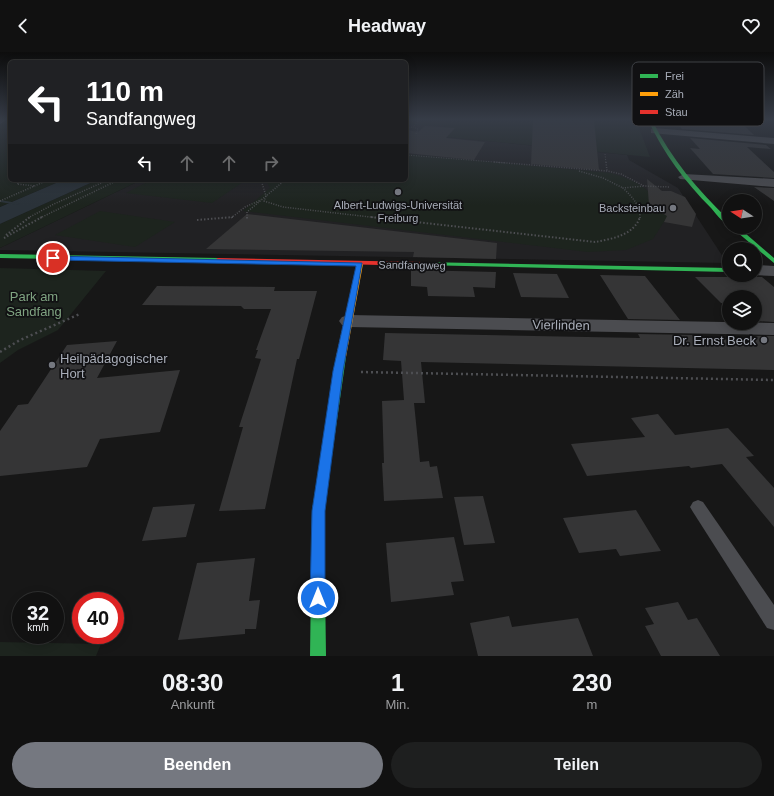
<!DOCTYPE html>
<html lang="de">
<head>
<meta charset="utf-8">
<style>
  :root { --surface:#111; --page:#1e1f1f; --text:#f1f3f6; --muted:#9c9d9f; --line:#303131; --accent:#757880 }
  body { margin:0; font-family:Arial,sans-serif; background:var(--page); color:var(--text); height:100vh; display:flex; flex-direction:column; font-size:15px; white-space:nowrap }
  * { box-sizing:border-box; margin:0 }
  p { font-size:13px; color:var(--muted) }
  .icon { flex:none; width:22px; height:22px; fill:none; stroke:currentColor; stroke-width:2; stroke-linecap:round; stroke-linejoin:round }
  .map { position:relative; height:604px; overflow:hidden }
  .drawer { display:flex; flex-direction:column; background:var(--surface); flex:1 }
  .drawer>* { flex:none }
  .guide { position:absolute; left:8px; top:8px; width:400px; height:122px; border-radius:6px; box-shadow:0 2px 10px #0003,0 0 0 1px var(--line); background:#202124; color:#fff; overflow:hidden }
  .needle { width:26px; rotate:282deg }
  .controls { position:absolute; left:722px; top:142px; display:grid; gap:8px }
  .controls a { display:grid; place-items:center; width:40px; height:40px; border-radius:50%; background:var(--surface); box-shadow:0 2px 10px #0003,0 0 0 1px var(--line); font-size:20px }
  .speed { position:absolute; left:12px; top:540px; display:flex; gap:8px; font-size:20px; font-weight:700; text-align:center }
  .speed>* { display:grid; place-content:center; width:52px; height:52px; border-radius:50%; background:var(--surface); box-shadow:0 2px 10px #0003,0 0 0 1px var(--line); line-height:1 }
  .speed small { font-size:10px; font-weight:400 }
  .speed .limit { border:6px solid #d22; background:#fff; color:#111 }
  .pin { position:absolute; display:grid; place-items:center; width:34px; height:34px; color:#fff; margin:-17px; border:2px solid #fff; border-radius:50%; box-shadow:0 1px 4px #0007 }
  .me { position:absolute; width:44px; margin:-22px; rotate:0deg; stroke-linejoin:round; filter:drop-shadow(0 0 3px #0008) }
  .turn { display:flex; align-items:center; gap:14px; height:84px; padding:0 12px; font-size:18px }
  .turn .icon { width:52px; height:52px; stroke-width:2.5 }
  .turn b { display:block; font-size:28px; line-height:34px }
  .lanes { display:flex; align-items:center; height:38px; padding:0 12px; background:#0003; justify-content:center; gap:20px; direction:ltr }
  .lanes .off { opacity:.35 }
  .eta { display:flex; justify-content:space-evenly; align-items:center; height:68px; text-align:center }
  .eta b { font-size:24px; font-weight:600; line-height:28px }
  .primary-button { display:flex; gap:8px; margin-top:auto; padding:8px 12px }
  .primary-button a { flex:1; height:46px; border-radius:24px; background:var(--accent); color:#fff; font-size:16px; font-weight:600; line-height:46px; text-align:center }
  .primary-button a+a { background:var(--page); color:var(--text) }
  header { display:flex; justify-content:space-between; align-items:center; height:52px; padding:0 12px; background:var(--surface); font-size:18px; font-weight:600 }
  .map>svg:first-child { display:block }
</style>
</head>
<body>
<header><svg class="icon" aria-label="back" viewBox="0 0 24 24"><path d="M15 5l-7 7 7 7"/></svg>Headway<svg class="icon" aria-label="heart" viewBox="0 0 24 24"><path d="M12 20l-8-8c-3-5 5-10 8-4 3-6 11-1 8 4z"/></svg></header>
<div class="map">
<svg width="774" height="604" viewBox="0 0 774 604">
  <rect width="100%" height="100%" fill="#171717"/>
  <path fill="#212123" d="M406,68H450L436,84L627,103L629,108L678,136L727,211L0,198V196L141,128H406Z"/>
  <path fill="#1d241e" d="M10,68V128H63L0,155V71Z
    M450,68H636L650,105L436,84Z
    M406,102L611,121C624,125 639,130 649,140V153L656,157L664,158L670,168H665L653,187L626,198L588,200L243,159L270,136L266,128H406Z
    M97,128H141L0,196V172Z
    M151,128H246L212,151L126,141Z
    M100,159L175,170L135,195L55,183Z
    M0,216L106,219L58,278L18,298L0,311Z
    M0,590L101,592L96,604H0Z"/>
  <path fill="#2a3239" d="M63,128H97L0,172V155Z"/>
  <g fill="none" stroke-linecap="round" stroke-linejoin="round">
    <path fill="#2a3239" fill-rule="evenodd" d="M0,148L18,151L20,152L18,153L0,150Z"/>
  </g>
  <path fill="#353536" d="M533,68H594L599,118L531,112Z
    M674,68H738L754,83L682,77Z
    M425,74L455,76L446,86L485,90L474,108L406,101V78L418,80Z
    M690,86L766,93L771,97L747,95L774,120V126L713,122L690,96L700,97Z
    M647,127L662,139H671L685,145L696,162L692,175L664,170L667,164L649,153Z
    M754,135L774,136V149Z
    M247,162L497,191L496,207L413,205L414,200L206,197Z
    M411,218L496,220L495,236L473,235L475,245L428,244L427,235L411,234Z
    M513,221L557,222L569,246L521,245Z
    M600,223L645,224L680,268L628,267Z
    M695,225H762L774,235V270L755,269V245H729V251H721Z
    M157,234L275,235L274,239H317L299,307H297L265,457L219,459L243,375H239L261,307L255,306L258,298H256L271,257H244L241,254L142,253Z
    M385,281L640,286L638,282L692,283L695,287L755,288V284H774V318L421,310L425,351H414L420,410L429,409L430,415L437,414L443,446L384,449L382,411H384L382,349L404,348L401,309L383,308Z
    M117,289L97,326L180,318L160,380L100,387L87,415L0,424V379L18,353L28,352L67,293Z
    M658,362L675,383L728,376L754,404L746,405L774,436V475L722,412L691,416L689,414L587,424L571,392L645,385L631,366Z
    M483,444L495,491L464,493L454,445Z
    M195,452L186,485L142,489L153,455Z
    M636,458L661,499L620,504L616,497L579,501L563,466Z
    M454,485L464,529L451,530L454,543L391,550L386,491Z
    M255,506L249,549L260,548L256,577H245V582L178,588L197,511Z
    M678,550L688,568L697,566L720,604H661L645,574L654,572L645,556Z
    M509,564L512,575L578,566L593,604H478L470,571Z"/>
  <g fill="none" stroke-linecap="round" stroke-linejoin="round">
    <path stroke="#4d4e52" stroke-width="1" stroke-dasharray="1 1.5" stroke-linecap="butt" d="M406,76L413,75
      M416,82L418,77L413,75L419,68
      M605,102L606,111
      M406,103L506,111"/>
    <path stroke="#4d4e52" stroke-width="1.5" stroke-dasharray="1 1.5" stroke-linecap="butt" d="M494,110L607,119L621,122L644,134L670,135
      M606,110L607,119
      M579,119L603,126L623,136
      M25,128L17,132L35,134
      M285,128L266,144L264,149L283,155L379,166
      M0,149L48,128
      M28,166L54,152L108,128
      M40,166L118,128
      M231,166L245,155L261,148
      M247,166V160L266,144L261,128
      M640,166C640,152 632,145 623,136L644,134"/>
    <path stroke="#4d4e52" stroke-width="2" stroke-dasharray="1.5 2" stroke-linecap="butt" d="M247,165V167
      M371,165L595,190C612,187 634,183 640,165
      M197,168L233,165
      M6,183L30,165
      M4,186L42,165"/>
    <path stroke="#4d4e52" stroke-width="2.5" stroke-dasharray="2 3" stroke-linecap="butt" d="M0,300L20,288L80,262
      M361,320L774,328"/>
    <path fill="#4b4c50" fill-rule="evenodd" d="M698,448L703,450L774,553V578L767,576L693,460L690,455L693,450Z"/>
    <path fill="#4b4c50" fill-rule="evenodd" d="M0,68H7L0,72Z
      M654,76L774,86V92L651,81V77Z
      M684,122L774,127V135L680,127L678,125Z
      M755,213L774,214V224L754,223Z
      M349,263L774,271V283L349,275L342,273L339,269L342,265Z"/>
    <path fill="#30b455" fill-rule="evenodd" d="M648,68H652C671,107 698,138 729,168V173C722,170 716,162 711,156C685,130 664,102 648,68Z
      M731,175H738L774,206V211Z
      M0,202L218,206L221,208L218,210L0,206Z
      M422,210L729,216V220L420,213V211Z
      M341,302L346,305L324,459L326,604H310L312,459L336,305Z"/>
    <path fill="#ff9f0a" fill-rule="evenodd" d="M360,210L363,212L346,305L341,308L336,305L357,212Z"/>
    <path fill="#e5322d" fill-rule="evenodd" d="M218,206L422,210L425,212L422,214L216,209V207Z"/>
  </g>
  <linearGradient id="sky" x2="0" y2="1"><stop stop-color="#0d0d0d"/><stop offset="0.44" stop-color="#363c47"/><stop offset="1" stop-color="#363c47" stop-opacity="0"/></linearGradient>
  <rect width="774" height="153" fill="url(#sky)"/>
  <path fill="#1a73e8" stroke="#114b97" d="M51,204L362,211L343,319L325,459V546L323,551L318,553L312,551L310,546L312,459L333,319L356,214L53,208L50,206Z"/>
  <g fill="#757880" stroke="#111113" stroke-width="1.5">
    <circle cx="398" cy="140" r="4"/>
    <circle cx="673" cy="156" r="4"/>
    <circle cx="764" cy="288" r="4"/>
    <circle cx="52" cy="313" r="4"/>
  </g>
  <g text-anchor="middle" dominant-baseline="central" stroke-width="3.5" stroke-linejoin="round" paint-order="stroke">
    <g font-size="11" fill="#a8adb8" stroke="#111113">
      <text x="398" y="153">Albert-Ludwigs-Universität<tspan x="398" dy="13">Freiburg</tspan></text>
      <text x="665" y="156" text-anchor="end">Backsteinbau</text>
    </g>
    <g font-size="11" fill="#a8adb8" stroke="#111113">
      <text transform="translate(412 213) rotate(1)">Sandfangweg</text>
    </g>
    <g font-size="13" fill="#7fa381" stroke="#111113">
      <text x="34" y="244">Park am<tspan x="34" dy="15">Sandfang</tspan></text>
    </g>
    <g font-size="13" fill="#a8adb8" stroke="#111113">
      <text transform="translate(561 273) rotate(1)">Vierlinden</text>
    </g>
    <g font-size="13" fill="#a8adb8" stroke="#111113" text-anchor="end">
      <text x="756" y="288">Dr. Ernst Beck</text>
      <text x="60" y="306" text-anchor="start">Heilpädagogischer<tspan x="60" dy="15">Hort</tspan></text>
    </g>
  </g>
  <rect x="632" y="10" width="132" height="64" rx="6" fill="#111113" stroke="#3e4045" stroke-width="1"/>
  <rect x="640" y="22" width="18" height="4" fill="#30b455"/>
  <rect x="640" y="40" width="18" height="4" fill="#ff9f0a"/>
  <rect x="640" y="58" width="18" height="4" fill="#e5322d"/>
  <g font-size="11" fill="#a8adb8">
    <text x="665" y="28">Frei</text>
    <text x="665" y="46">Zäh</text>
    <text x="665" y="64">Stau</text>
  </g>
</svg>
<div class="controls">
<a><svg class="needle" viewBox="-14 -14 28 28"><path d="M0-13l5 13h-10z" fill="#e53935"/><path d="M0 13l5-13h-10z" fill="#9c9d9f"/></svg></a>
<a><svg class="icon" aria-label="search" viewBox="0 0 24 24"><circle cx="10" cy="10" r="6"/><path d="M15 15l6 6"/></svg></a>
<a><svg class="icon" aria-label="layers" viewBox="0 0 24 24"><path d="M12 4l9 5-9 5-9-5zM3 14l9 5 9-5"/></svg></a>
</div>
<div class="speed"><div>32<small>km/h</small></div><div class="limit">40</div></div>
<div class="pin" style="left:53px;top:206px;background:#d93025"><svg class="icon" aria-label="arrive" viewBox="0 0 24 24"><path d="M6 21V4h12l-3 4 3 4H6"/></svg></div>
<svg class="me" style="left:318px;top:546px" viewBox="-20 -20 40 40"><circle r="17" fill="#1a73e8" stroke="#fff" stroke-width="3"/><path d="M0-11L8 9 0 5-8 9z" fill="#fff"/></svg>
<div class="guide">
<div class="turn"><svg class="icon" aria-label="left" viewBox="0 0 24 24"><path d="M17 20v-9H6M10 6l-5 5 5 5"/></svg><div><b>110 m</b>Sandfangweg</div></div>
<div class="lanes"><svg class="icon" aria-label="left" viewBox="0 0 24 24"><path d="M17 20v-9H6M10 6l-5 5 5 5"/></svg><svg class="icon off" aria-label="ahead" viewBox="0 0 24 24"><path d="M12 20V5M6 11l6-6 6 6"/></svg><svg class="icon off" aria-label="ahead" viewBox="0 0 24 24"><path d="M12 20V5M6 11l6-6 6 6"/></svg><svg class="icon off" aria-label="right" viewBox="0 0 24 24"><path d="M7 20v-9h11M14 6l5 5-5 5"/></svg></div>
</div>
</div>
<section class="drawer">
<div class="eta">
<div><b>08:30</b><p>Ankunft</p></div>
<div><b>1</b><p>Min.</p></div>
<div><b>230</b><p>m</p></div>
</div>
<div class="primary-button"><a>Beenden</a><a>Teilen</a></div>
</section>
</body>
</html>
